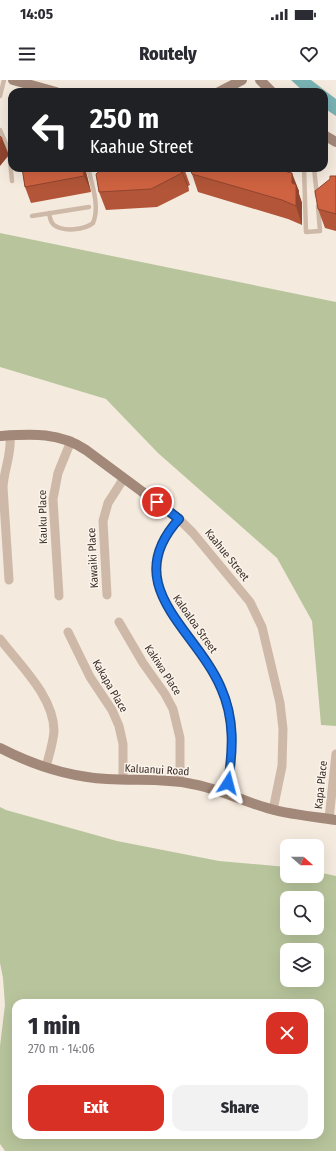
<!DOCTYPE html>
<html lang="en">
<head>
<meta charset="utf-8">
<style>
  :root { --surface:#fff; --page:#f2f2f3; --text:#2b2b33; --muted:#7c7c81; --accent:#d93025 }
  body { margin:0; font-family:"Fira Sans Condensed",sans-serif; background:var(--page); color:var(--text); height:100vh; display:flex; flex-direction:column; font-size:15px; white-space:nowrap }
  * { box-sizing:border-box; margin:0 }
  p { font-size:13px; color:var(--muted) }
  .icon { flex:none; width:22px; height:22px; fill:none; stroke:currentColor; stroke-width:2; stroke-linecap:round; stroke-linejoin:round }
  .map { position:relative; flex:1; overflow:hidden }
  .details { position:absolute; left:12px; top:919px; width:312px; height:140px; display:flex; flex-direction:column; background:var(--surface); border-radius:12px; box-shadow:0 4px 16px #0002 }
  .details>* { flex:none }
  .hud { position:absolute; left:8px; top:8px; width:320px; height:84px; border-radius:12px; box-shadow:0 4px 16px #0002; background:#202124; color:#fff; overflow:hidden }
  .needle { width:26px; rotate:111deg }
  .tools { position:absolute; left:280px; top:759px; display:grid; gap:8px }
  .tools a { display:grid; place-items:center; width:44px; height:44px; border-radius:8px; background:var(--surface); box-shadow:0 4px 16px #0002; font-size:20px }
  .pin { position:absolute; display:grid; place-items:center; width:34px; height:34px; color:#fff; margin:-17px; border:2px solid #fff; border-radius:50%; box-shadow:0 1px 4px #0007 }
  .me { position:absolute; width:44px; margin:-22px; rotate:9deg; stroke-linejoin:round; filter:drop-shadow(0 0 3px #0008) }
  .turn { display:flex; align-items:center; gap:14px; height:84px; padding:0 16px; font-size:18px }
  .turn .icon { width:52px; height:52px; stroke-width:2.5 }
  .turn b { display:block; font-size:28px; line-height:34px }
  .round { display:grid; place-items:center; flex:none; width:42px; height:42px; border-radius:12px; background:var(--page) }
  .head { display:flex; align-items:center; justify-content:space-between; height:68px; padding:0 16px }
  h1 { font-size:24px; font-weight:800; line-height:30px }
  .primary-button { display:flex; gap:8px; margin-top:auto; padding:8px 16px }
  .primary-button a { flex:1; height:46px; border-radius:12px; background:var(--accent); color:#fff; font-size:16px; font-weight:800; line-height:46px; text-align:center }
  .primary-button a+a { background:var(--page); color:var(--text) }
  .status { display:flex; justify-content:space-between; align-items:center; height:28px; padding:0 20px; background:var(--surface); direction:ltr }
  .status svg { height:11px; fill:currentColor }
  header { display:flex; justify-content:space-between; align-items:center; height:52px; padding:0 16px; background:var(--surface); font-size:18px; font-weight:800 }
  .map>svg:first-child { display:block }
</style>
</head>
<body>
<div class="status"><b>14:05</b><svg viewBox="0 0 49 12"><path d="M0 12V9h3v3zM5 12V6h3v6zM10 12V3h3v9zM15 12V0h3v12zM26 1h20v11H26zM47 4h2v5h-2z"/></svg></div>
<header><svg class="icon" aria-label="menu" viewBox="0 0 24 24"><path d="M4 6h16M4 12h16M4 18h16"/></svg>Routely<svg class="icon" aria-label="heart" viewBox="0 0 24 24"><path d="M12 20l-8-8c-3-5 5-10 8-4 3-6 11-1 8 4z"/></svg></header>
<div class="map">
<svg width="336" height="1071" viewBox="0 0 336 1071">
  <rect width="100%" height="100%" fill="#f5eade"/>
  <path fill="#b8c59c" fill-rule="evenodd" d="M0,153L336,222V646L321,645L312,541L277,478L158,373L106,319L0,287Z
    M0,727L6,730L117,761L219,781L287,787V796H317V792L336,796V1071H5L0,1064V966L5,925L3,898L0,883ZM287,818H317V848H287ZM287,870H317V900H287ZM16,923H320V1055H16Z"/>
  <path fill="#7ab2b4" d="M291,0H311L336,19V36L324,28V12H304Z"/>
  <g fill="none" stroke-linecap="round" stroke-linejoin="round">
    <path stroke="#ceb9a8" stroke-width="4.5" d="M0,16L4,0
      M0,50L9,71L12,101
      M304,88L306,152L320,151L318,126
      M314,88L317,116
      M49,133C50,137 50,142 54,145C63,152 85,150 93,143C100,127 92,104 88,88
      M32,136L89,127"/>
    <path stroke="#ceb9a8" stroke-width="9" d="M9,500L3,407C4,389 12,374 10,355
      M107,515L103,441L108,423L124,398
      M59,516L53,419L58,393L71,361
      M119,542L143,583L165,614L173,629L180,658V702
      M68,552L90,597L112,630L119,646L123,664V699
      M0,559C20,585 54,617 54,651C53,664 49,675 46,687
      M226,713C232,677 236,644 222,609C198,549 117,507 179,439L193,453L250,522L262,547L280,623L283,649L282,686L273,730
      M329,739L336,674"/>
    <path stroke="#a28879" stroke-width="10" d="M13,0L56,12
      M260,0L272,12
      M219,12L242,0
      M324,55L336,62
      M0,356C32,354 59,352 86,370L179,439
      M0,668C33,685 70,697 107,699C136,701 164,698 192,704C217,708 240,720 264,727C288,735 312,736 336,740"/>
  </g>
  <path fill="#b25538" d="M22,88H85L91,112L31,123L25,107Z
    M103,88H184L190,105L188,106L189,111L157,127L106,130L99,112Z
    M289,93L299,111V114L302,123V145L288,139L198,112L192,94Z
    M336,96V151L325,148L318,129Z"/>
  <path fill="#91452e" d="M2,58L9,75L0,86V62Z
    M83,88H85L91,112L84,96Z
    M181,88L188,106L189,111L182,93Z
    M287,88L292,101V93L299,111V114L302,123V145L296,126Z"/>
  <path fill="#cf6341" stroke="#91452e" d="M0,56L2,58L0,62Z
    M22,88H83L84,96L25,107Z
    M103,88H181L182,93L151,109L99,112L96,94Z
    M190,88H287V92L292,93V103L296,105V126L282,120L192,94Z
    M330,96H336V134L318,129L315,111L330,99Z"/>
  <g fill="none" stroke-linecap="round" stroke-linejoin="round">
    <g stroke="#114b97" stroke-width="10">
      <path id="route" d="M157,422L179,439C118,506 196,549 221,608C235,639 233,670 228,703"/>
    </g>
    <use href="#route" stroke="#1a73e8" stroke-width="7"/>
  </g>
  <g text-anchor="middle" dominant-baseline="central" stroke-width="3" stroke-linejoin="round" paint-order="stroke">
    <g font-size="11" fill="#3b2e29" stroke="#fbf4eb">
      <text transform="translate(43 437) rotate(-91)">Kauku Place</text>
      <text transform="translate(227 475) rotate(51)">Kaahue Street</text>
      <text transform="translate(93 478) rotate(-93)">Kawaiki Place</text>
      <text transform="translate(195 544) rotate(55)">Kaloaloa Street</text>
      <text transform="translate(163 590) rotate(57)">Kakiwa Place</text>
      <text transform="translate(110 606) rotate(60)">Kakapa Place</text>
      <text transform="translate(157 690) rotate(3)">Kaluanui Road</text>
      <text transform="translate(321 705) rotate(-84)">Kapa Place</text>
    </g>
  </g>
</svg>
<div class="tools">
<a><svg class="needle" viewBox="-14 -14 28 28"><path d="M0-13l5 13h-10z" fill="#e53935"/><path d="M0 13l5-13h-10z" fill="#7c7c81"/></svg></a>
<a><svg class="icon" aria-label="search" viewBox="0 0 24 24"><circle cx="10" cy="10" r="6"/><path d="M15 15l6 6"/></svg></a>
<a><svg class="icon" aria-label="layers" viewBox="0 0 24 24"><path d="M12 4l9 5-9 5-9-5zM3 14l9 5 9-5"/></svg></a>
</div>
<div class="pin" style="left:157px;top:422px;background:#d93025"><svg class="icon" aria-label="arrive" viewBox="0 0 24 24"><path d="M6 21V4h12l-3 4 3 4H6"/></svg></div>
<svg class="me" style="left:228px;top:703px" viewBox="-20 -20 40 40"><path d="M0-17L14 15 0 8-14 15z" fill="#1a73e8" stroke="#fff" stroke-width="4"/></svg>
<div class="hud">
<div class="turn"><svg class="icon" aria-label="left" viewBox="0 0 24 24"><path d="M17 20v-9H6M10 6l-5 5 5 5"/></svg><div><b>250 m</b>Kaahue Street</div></div>
</div>
<section class="details">
<div class="head"><div><h1>1 min</h1><p>270 m · 14:06</p></div><a class="round" style="background:#d93025;color:#fff"><svg class="icon" aria-label="close" viewBox="0 0 24 24"><path d="M6 6l12 12M18 6L6 18"/></svg></a></div>
<div class="primary-button"><a>Exit</a><a>Share</a></div>
</section>
</div>
</body>
</html>
